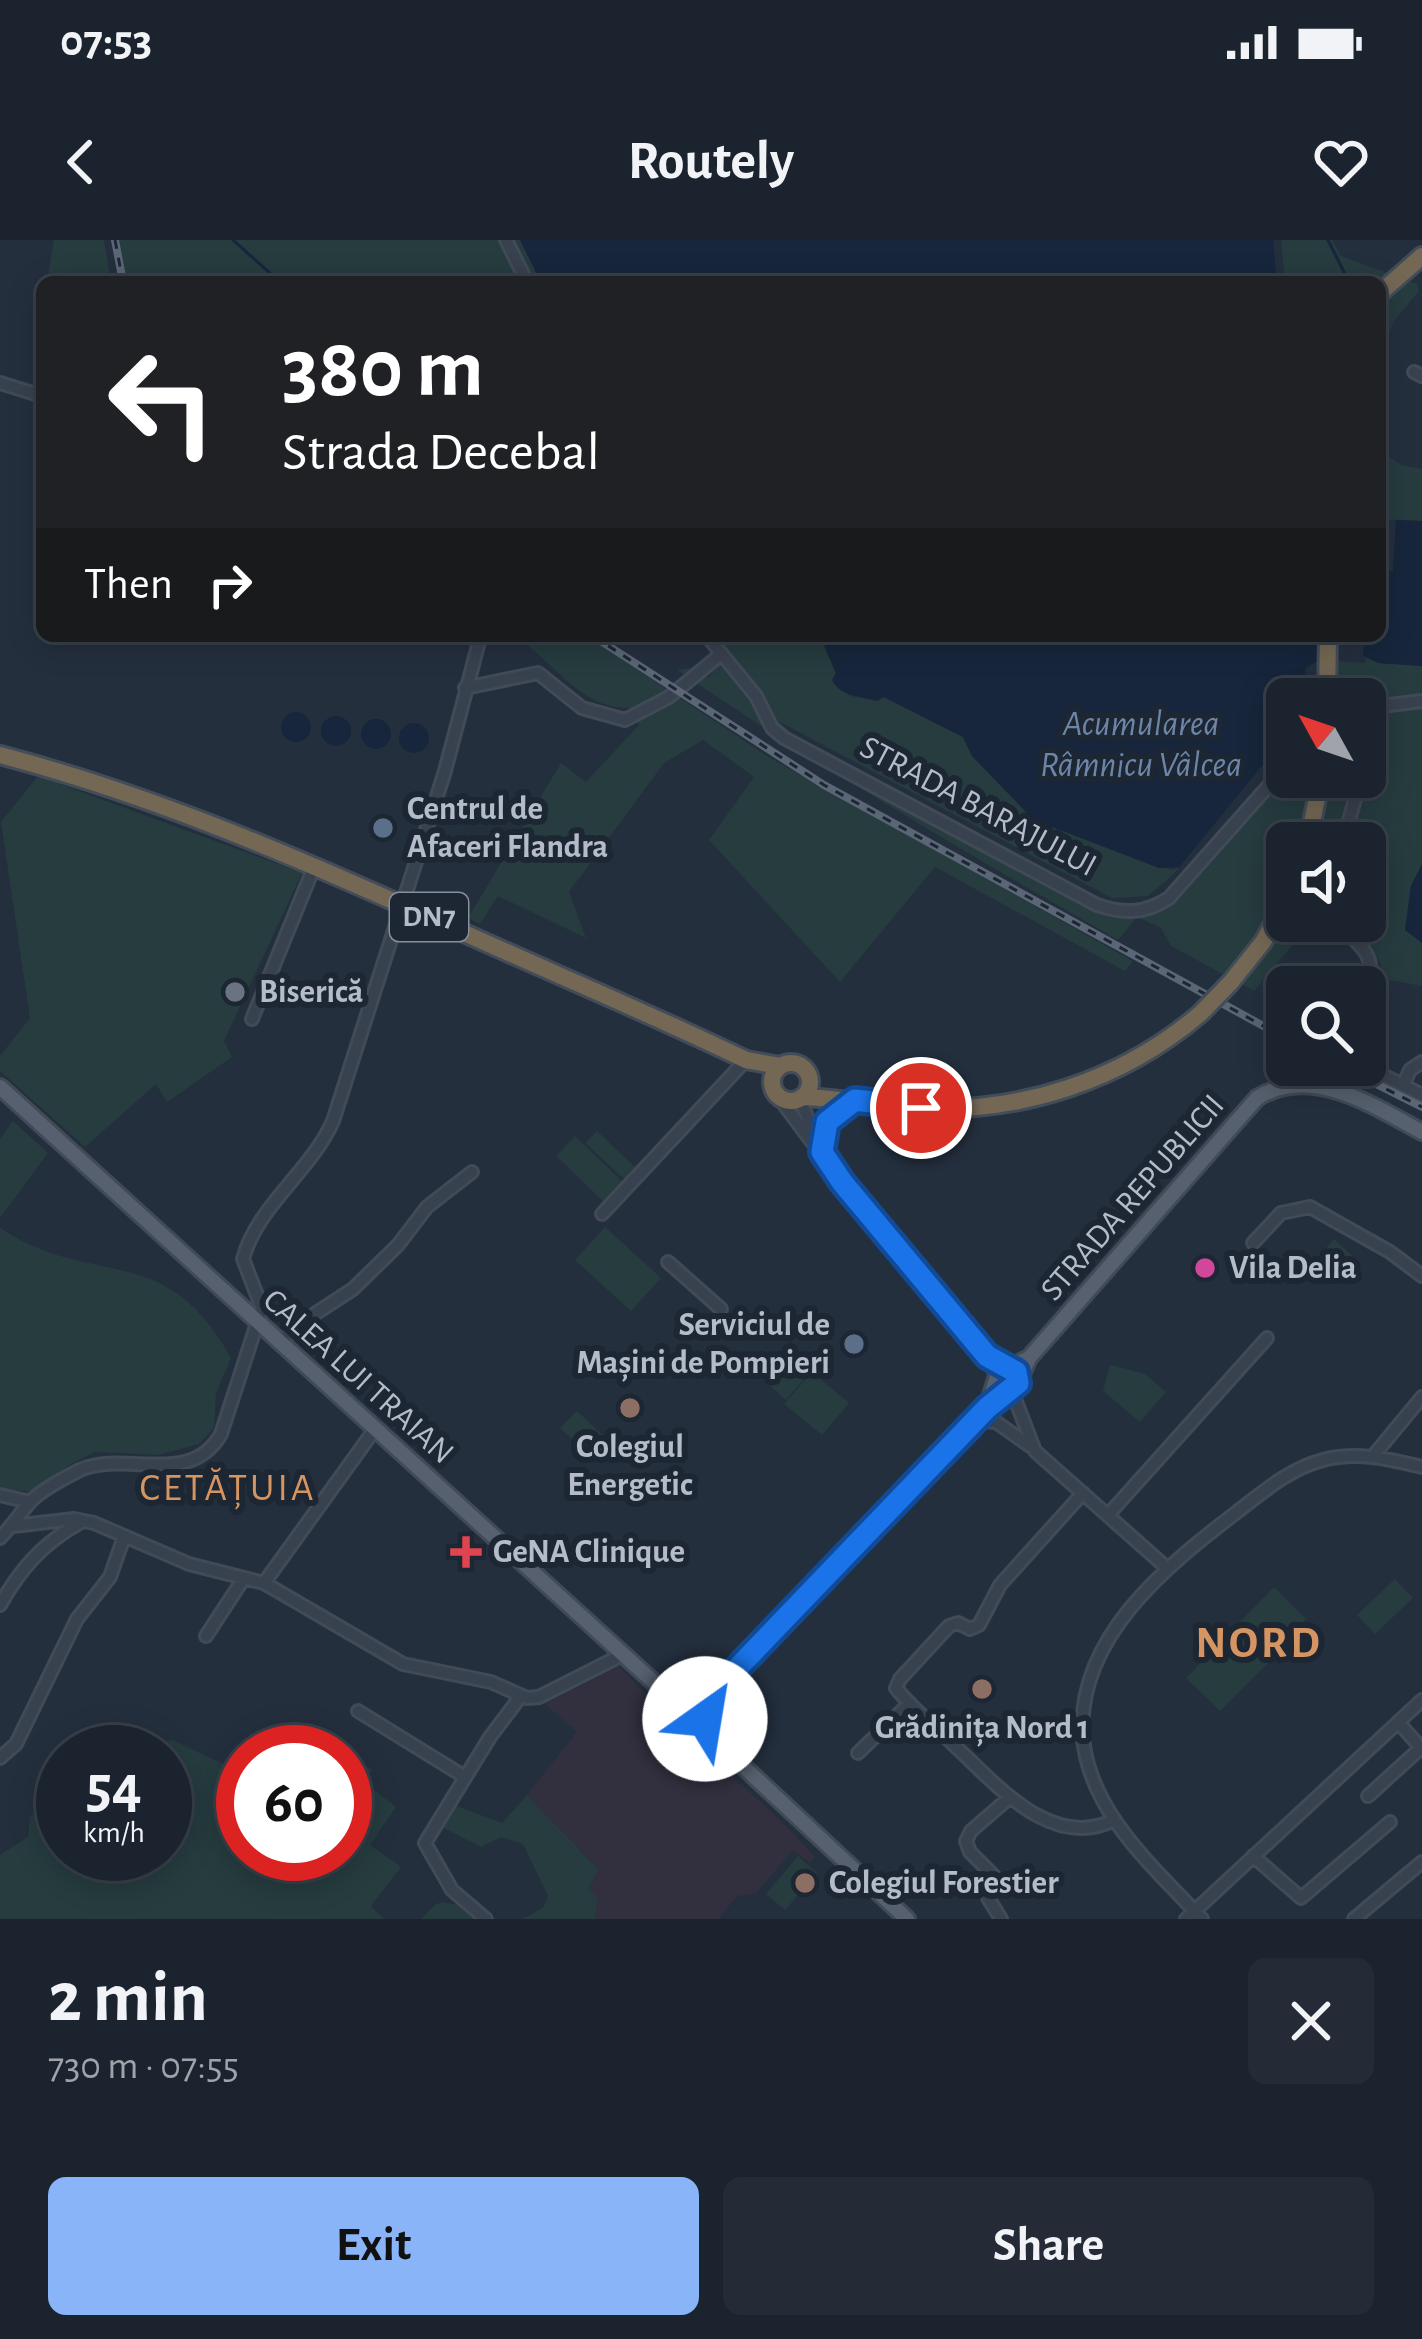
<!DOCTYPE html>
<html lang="en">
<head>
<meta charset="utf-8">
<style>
  :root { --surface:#1b232e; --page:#242b36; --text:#f1f3f6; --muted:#a0a4aa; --line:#39404a; --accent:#8ab4f8 }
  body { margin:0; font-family:"Alegreya Sans",sans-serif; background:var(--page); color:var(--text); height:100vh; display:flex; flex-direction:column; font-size:45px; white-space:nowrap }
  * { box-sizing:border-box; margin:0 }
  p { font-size:39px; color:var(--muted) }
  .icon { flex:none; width:66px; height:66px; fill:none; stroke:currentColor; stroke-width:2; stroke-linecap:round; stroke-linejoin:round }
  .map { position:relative; height:1679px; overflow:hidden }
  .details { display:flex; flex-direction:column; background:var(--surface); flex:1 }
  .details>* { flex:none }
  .guide { position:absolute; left:36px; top:36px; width:1350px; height:366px; border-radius:18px; box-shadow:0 6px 30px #0003,0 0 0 3px var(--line); background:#202124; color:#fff; overflow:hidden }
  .needle { width:78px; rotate:310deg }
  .buttons { position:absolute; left:1266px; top:438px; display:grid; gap:24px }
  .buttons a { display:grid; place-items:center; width:120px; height:120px; border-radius:18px; background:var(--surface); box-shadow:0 6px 30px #0003,0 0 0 3px var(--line); font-size:60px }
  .speed { position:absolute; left:36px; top:1485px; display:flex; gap:24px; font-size:60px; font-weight:700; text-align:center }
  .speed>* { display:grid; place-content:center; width:156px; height:156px; border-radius:50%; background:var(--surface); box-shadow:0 6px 30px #0003,0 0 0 3px var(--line); line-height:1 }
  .speed small { font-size:30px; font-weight:400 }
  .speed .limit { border:18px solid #d22; background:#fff; color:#111 }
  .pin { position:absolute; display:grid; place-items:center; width:102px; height:102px; color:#fff; margin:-51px; border:6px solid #fff; border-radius:50%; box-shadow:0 3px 12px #0007 }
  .me { position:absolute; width:132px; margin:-66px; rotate:32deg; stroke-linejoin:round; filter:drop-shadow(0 0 9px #0008) }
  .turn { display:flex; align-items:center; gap:42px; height:252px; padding:0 48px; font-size:54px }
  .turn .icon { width:156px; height:156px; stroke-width:2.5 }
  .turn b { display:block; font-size:84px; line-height:102px }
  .then { display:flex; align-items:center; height:114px; padding:0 48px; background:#0003; gap:24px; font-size:45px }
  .round { display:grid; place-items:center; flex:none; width:126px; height:126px; border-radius:18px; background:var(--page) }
  .headline { display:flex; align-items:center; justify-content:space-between; height:204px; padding:0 48px }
  h1 { font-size:72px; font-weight:700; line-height:90px }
  .action { display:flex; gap:24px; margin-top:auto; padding:24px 48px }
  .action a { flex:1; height:138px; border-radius:18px; background:var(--accent); color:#111; font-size:48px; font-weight:700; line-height:138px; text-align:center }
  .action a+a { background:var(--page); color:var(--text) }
  .status { display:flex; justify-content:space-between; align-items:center; height:84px; padding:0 60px; background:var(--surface); direction:ltr }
  .status svg { height:33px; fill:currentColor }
  header { display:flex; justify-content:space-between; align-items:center; height:156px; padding:0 48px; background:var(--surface); font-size:54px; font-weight:700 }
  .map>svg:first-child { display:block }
</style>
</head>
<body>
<div class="status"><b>07:53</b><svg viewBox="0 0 49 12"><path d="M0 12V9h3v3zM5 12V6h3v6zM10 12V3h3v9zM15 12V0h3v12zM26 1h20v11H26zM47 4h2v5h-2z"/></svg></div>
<header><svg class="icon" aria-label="back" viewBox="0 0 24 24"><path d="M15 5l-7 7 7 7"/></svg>Routely<svg class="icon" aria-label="heart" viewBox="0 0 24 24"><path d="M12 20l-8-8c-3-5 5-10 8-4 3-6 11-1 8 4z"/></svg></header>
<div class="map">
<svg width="1422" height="1679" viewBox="0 0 1422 1679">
  <rect width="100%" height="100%" fill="#242f3e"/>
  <path fill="#32303f" d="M618,1426L654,1462L657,1475L694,1510L705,1511L779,1579L815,1617L810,1623L793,1610L756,1653L737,1656L718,1679H595L598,1658L588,1648L599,1630L527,1555L577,1492L545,1464Z"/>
  <path fill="#263c3f" d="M54,0H104L111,42H47Z
    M119,0H520L541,42H127Z
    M1281,0H1332L1341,16L1417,44L1419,51L1394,81L1380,113V42H1285Z
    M1380,210L1401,225L1422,229V281L1380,279Z
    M514,396H584L595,401L767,516L1133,721L1125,731L935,627L840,742L709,600L754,537L703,500L664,523L569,652L586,698L498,656L480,684L468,678L561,523L586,542L639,485L633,468C580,471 556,422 514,396Z
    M711,396H820L836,434L832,440L850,456L877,461L883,457L963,497L972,516L1034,580L1172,630L1182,627L1148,656L1112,658L778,481L792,493L1102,662C1128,671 1151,664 1172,647L1287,514V537H1365V459H1312L1319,420L1365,423L1366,416L1379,423L1422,426V624L1411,646L1405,689L1422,703V746L1384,739C1381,704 1351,695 1322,681H1365V603H1287V681H1313L1254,751L1171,706L1161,688L1137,677L1118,700C968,614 820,527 677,430L689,428L709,437L724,415Z
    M38,536L302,633L224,801L232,817L167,862L156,844L85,907L0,831V816L30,778L1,582Z
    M13,881L48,913L0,978V899Z
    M597,891L637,929L626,941L585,903Z
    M575,896L625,944L606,964L556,916Z
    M605,987L661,1038L631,1071L575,1020Z
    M0,988C93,1050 165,998 231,1118L216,1153L214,1188L199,1204L158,1215L95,1212L71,1224L33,1252L0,1249Z
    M1334,999L1357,1020L1343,1034L1321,1014Z
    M793,1121L808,1134L786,1160L771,1147Z
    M1110,1125L1145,1134L1166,1152L1140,1182L1103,1151Z
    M812,1132L849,1163L822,1195L784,1164Z
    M577,1171L612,1204L596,1221L560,1188Z
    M1395,1339L1413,1358L1375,1394L1357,1375Z
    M1274,1347L1306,1379L1268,1418L1236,1386Z
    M1235,1388L1269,1422L1220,1471L1186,1438Z
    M125,1497L151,1506L172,1500L243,1533V1614H345V1522L352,1526L356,1521L373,1530L364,1542L396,1567L370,1605L401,1627L371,1666L384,1679H0V1615L28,1597L30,1576L34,1573L63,1577V1614H165V1512H110L116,1501Z
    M527,1555L599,1630L588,1648L598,1658L595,1679H522L543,1668L548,1656L523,1604L501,1597L481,1607L440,1586L454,1565L502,1583Z
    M798,1616L817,1633L785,1670L766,1654Z
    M443,1662L465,1666L482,1679H421L436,1664Z"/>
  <path fill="#17263c" d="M520,0H1273L1277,42H541Z
    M1396,280L1422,281V426L1378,423L1363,416L1364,396H1380V331H1393Z
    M820,396H1320L1319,420L1306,428L1302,459H1287V495L1282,505L1182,627L1159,628L1034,580L972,516L963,497L884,457L877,461C861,455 841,458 832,440L836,433Z
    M281 487a15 15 0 1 1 30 0a15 15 0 1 1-30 0Z
    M321 491a15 15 0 1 1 30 0a15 15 0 1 1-30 0Z
    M361 494a15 15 0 1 1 30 0a15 15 0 1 1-30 0Z
    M399 498a15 15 0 1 1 30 0a15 15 0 1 1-30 0Z
    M1422,624V703L1405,690L1411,646Z"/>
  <path fill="#242f3e" d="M1287,495V508L1185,633L1173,635Z"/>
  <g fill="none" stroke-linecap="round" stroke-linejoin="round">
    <path stroke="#17263c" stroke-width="3" d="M233,0L280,42
      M1328,0L1344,32V42"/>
    <g stroke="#414a57" stroke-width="16">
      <path id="minor" d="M506,0L527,42
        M1414,132L1422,136
        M0,143L42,156
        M707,396L756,456L772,488L784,498L1097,665C1124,674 1145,674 1169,658L1287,525
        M465,448L538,433L582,468L625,480L669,457L720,415
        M1365,514L1375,476L1382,466L1422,461
        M1343,603L1361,537
        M1334,681C1356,702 1382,716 1365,749
        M252,779L314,627
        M1363,825L1422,855
        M1403,846L1410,830L1422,822
        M776,854L845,946L987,1116L996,1136
        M800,859L817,902
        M602,974L746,820
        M1253,1003L1281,973L1310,967L1390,1012L1422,1036
        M668,1022L721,1069
        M280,1102L304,1081L353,1049L398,1005L427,967L472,932
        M1012,1151L1035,1211L1167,1328
        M975,1180L996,1182L1030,1206
        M1374,1215L1422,1157
        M1083,1253L1000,1345L979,1385L970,1389L958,1383L949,1386L900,1439L896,1448C913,1470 937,1488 956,1507C997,1545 1052,1611 1114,1580
        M0,1255L30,1262
        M1108,1275L1267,1098
        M13,1286L74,1279L94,1283L189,1324L264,1343L403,1424L491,1442L527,1458L539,1457L622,1415
        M0,1298C12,1286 20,1273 31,1261C43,1249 64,1238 80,1230C127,1210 190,1248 221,1194L262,1068L243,1019C257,966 311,931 333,881L445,531L480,398
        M264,1343L375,1189
        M0,1365C21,1328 43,1303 81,1282
        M206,1396L244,1338
        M358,1471L465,1537
        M1398,1482L1421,1508
        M858,1513L910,1463
        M0,1518L16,1504L77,1379L110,1337L124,1297
        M1368,1556L1422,1507
        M1253,1616L1301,1658L1390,1582
        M486,1679L452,1650L425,1603L490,1497L521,1456
        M1001,1679L988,1658L994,1636L970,1612L966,1601L971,1591L1009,1558
        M1186,1679L1422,1460
        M1202,1679C1154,1627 1090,1573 1083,1498C1075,1399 1166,1326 1237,1272C1263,1252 1289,1229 1323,1220C1358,1211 1388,1219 1422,1227
        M1354,1679L1422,1622"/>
    </g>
    <g stroke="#414a57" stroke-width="20">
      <path id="major" d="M0,847L681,1467
        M987,1168L998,1133L1029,1118
        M677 1477a14 14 0 1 1 28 0a14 14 0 1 1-28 0Z
        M701,1466L987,1168L1015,1149L1029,1118L1257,858C1311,824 1374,866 1422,892
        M701,1487L907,1679"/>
    </g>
    <g stroke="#434c59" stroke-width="22">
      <path id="highway" d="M1380,53L1422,16
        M1327,459L1328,396
        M0,515C160,557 312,624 462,692C557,735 653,775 746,820L780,826
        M1308,603L1321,537
        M1231,742L1263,702L1287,660
        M772 842a19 19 0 1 1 38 0a19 19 0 1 1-38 0Z
        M802,857C840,858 876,866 914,868C1019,874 1122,841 1201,773
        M822,912L827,882L855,860"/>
    </g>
    <use href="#minor" stroke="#38414e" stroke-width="10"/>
    <use href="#major" stroke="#56606e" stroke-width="14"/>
    <use href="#highway" stroke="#746855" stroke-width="16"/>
    <g stroke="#5a6575" stroke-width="8">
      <path id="rail" d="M115,0L123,42
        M593,396L824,545L1287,799
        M1338,825L1422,867"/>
    </g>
    <use href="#rail" stroke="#1d2633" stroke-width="3" stroke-dasharray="9" stroke-linecap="butt"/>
    <g stroke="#434c59" stroke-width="22" stroke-linecap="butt">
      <path id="highway-bridge" d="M1201,773L1231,742"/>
    </g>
    <use href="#highway-bridge" stroke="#746855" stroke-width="16"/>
  </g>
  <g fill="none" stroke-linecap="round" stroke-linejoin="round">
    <g stroke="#114b97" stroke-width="30">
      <path id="route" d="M705,1479L701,1466L987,1168L1018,1143L1016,1132L987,1116L842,942L822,912L827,882L855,860L921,868"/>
    </g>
    <use href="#route" stroke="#1a73e8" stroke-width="21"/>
  </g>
  <g fill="#5c6f8a" stroke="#1d2633" stroke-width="4.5">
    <circle cx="383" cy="588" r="12"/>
    <circle cx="854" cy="1104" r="12"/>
  </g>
  <circle fill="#6b7280" stroke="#1d2633" stroke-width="4.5" cx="235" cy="752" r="12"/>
  <circle fill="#d1479c" stroke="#1d2633" stroke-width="4.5" cx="1205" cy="1028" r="12"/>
  <g fill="#8d6e63" stroke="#1d2633" stroke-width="4.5">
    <circle cx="630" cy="1168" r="12"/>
    <circle cx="982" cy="1449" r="12"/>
    <circle cx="805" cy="1643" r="12"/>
  </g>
  <path fill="#e0444e" stroke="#1d2633" stroke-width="4.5" d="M460 1294h12v12h12v12h-12v12h-12v-12h-12v-12h12z"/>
  <g text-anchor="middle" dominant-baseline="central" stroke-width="12" stroke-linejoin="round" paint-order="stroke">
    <rect fill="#1d2633" stroke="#878f9c" stroke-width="3" x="390" y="653" width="78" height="48" rx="9"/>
    <g font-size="30" font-weight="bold" fill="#b4bcc9">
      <text x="429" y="677">DN7</text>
    </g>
    <g font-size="33" fill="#b4bcc9" stroke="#1d2633">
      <text transform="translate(978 567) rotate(28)">STRADA BARAJULUI</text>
      <text transform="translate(1133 958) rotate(-49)">STRADA REPUBLICII</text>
      <text transform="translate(358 1137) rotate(42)">CALEA LUI TRAIAN</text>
    </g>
    <g font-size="33" font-weight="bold" fill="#b4bcc9" stroke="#1d2633" text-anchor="start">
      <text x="407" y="569">Centrul de<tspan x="407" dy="38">Afaceri Flandra</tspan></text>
      <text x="259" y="752">Biserică</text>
      <text x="1229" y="1028">Vila Delia</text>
      <text x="830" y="1085" text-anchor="end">Serviciul de<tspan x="830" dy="38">Mașini de Pompieri</tspan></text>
      <text x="630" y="1207" text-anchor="middle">Colegiul<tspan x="630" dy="38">Energetic</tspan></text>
      <text x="493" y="1312">GeNA Clinique</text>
      <text x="982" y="1488" text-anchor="middle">Grădinița Nord 1</text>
      <text x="829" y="1643">Colegiul Forestier</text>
    </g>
    <g font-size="36" font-style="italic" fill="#6d86a8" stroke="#1d2633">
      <text x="1141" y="484">Acumularea<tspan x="1141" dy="41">Râmnicu Vâlcea</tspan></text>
    </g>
    <g font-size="39" letter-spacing="3" fill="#d59563" stroke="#1d2633">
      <text x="228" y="1248">CETĂȚUIA</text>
    </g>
    <g font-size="45" font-weight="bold" letter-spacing="3" fill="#d59563" stroke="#1d2633">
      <text x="1259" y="1403">NORD</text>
    </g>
  </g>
</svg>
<div class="buttons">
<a><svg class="needle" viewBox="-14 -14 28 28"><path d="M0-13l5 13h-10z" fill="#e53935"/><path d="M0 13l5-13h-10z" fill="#a0a4aa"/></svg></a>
<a><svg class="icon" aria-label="sound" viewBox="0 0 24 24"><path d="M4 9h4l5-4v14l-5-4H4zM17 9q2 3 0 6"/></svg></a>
<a><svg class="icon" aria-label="search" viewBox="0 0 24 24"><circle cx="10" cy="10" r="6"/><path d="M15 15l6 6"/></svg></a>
</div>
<div class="speed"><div>54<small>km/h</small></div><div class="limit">60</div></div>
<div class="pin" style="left:921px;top:868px;background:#d93025"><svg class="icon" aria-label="arrive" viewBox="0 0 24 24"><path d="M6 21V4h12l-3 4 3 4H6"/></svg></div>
<svg class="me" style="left:705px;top:1479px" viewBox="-20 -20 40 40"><circle r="19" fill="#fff"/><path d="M0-13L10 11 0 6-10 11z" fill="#1a73e8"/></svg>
<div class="guide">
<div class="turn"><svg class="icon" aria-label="left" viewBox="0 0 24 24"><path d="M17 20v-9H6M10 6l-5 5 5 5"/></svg><div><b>380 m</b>Strada Decebal</div></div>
<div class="then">Then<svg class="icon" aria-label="right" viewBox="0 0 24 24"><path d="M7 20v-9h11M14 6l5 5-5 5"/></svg></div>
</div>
</div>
<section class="details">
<div class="headline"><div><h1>2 min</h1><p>730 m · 07:55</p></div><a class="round"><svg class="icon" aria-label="close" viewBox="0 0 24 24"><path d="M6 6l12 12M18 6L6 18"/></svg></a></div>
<div class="action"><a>Exit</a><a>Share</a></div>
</section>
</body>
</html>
